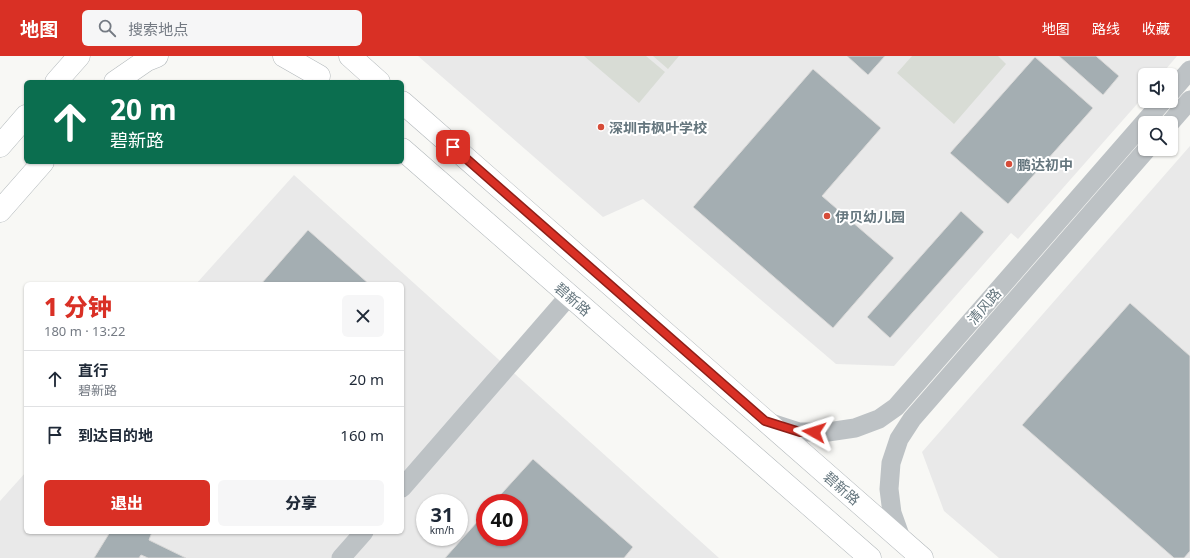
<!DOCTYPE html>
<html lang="zh">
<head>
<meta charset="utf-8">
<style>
  :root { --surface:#fff; --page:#f6f6f7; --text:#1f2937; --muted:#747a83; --line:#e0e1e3; --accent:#d93025 }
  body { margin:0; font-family:"Noto Sans","Noto Sans SC",sans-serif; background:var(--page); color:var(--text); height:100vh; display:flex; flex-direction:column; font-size:15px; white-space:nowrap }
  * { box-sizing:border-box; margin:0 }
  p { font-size:13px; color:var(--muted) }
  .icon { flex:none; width:22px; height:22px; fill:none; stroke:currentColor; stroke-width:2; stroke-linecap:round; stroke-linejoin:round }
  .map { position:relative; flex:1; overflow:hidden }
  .sheet { position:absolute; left:24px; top:226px; width:380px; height:252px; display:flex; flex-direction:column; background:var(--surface); border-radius:6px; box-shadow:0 1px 3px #0004 }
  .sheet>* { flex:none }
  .top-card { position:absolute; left:24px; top:24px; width:380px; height:84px; border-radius:6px; box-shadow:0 1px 3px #0004; background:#0b6e4f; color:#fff; overflow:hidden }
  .fabs { position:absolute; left:1138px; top:12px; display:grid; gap:8px }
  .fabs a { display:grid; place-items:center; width:40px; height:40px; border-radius:6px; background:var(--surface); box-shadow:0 1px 3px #0004; font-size:20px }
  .speed { position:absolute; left:416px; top:438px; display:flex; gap:8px; font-size:20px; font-weight:700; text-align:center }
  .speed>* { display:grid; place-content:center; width:52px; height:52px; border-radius:50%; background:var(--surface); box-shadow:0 1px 3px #0004; line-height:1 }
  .speed small { font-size:10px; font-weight:400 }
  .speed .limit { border:6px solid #d22; background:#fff; color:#111 }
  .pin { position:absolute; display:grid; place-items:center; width:34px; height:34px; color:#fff; margin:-17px; border-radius:8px; box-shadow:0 2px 6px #0006 }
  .me { position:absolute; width:44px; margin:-22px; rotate:276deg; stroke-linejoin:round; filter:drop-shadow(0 0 3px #0008) }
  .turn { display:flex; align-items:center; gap:14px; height:84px; padding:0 20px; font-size:18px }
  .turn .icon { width:52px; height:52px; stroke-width:2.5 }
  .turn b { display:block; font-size:28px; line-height:34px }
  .round { display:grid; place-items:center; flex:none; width:42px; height:42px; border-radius:6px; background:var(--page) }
  .summary { display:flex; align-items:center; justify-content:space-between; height:68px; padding:0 20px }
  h1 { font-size:24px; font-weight:800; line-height:30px; color:var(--accent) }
  .button { display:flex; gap:8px; margin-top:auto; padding:8px 20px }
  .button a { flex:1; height:46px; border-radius:6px; background:var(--accent); color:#fff; font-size:16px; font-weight:800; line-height:46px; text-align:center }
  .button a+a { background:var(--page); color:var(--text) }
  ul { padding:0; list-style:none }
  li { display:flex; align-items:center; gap:12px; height:56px; padding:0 20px; border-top:1px solid var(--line) }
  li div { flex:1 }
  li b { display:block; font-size:15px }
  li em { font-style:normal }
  header { display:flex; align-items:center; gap:24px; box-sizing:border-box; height:56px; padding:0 20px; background:var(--accent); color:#fff }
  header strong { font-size:19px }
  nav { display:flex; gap:22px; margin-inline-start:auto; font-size:14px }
  .search { width:280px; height:36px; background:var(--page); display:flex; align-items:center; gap:10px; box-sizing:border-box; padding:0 14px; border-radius:6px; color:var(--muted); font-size:15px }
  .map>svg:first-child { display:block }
</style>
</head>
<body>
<header>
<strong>地图</strong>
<div class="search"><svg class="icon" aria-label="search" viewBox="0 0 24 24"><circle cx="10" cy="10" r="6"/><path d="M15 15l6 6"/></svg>搜索地点</div>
<nav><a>地图</a><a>路线</a><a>收藏</a></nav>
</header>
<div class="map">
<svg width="1190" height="502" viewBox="0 0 1190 502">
  <rect width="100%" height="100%" fill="#f8f8f5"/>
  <path fill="#e9e9e9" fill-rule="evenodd" d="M418,0H1177L1161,19H1145V39L1018,183L1011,177L894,310L836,308L643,143L603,161Z
    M1190,90V502H999L944,455L922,396Z
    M294,119L719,502H0V445L26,416V476H402V228H196ZM425,447H459V481H425ZM485,447H519V481H485Z"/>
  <path fill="#d8dcd5" d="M584,0H646L665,16L639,47Z
    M653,0H679L668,13Z
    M912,0H998L1006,8L954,68L897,17Z"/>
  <path fill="#a4aeb2" stroke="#dad9d8" d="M847,0H885L868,19Z
    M1059,0H1096L1119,20L1103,39Z
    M1035,1L1093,52L1008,148L950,97Z
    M813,13L881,72L822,140L894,202L833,272L693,151Z
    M961,155L984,176L890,282L867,261Z
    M308,174L369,228H261Z
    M1130,247L1190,300V495L1184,502H1174L1022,369Z
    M533,403L633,491L624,502H445L485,457V481H519V447H493Z
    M110,476H152L149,484L186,502H148L141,499L139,502H94Z"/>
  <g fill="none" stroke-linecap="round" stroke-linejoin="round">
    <g stroke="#b1b7ba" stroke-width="23">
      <path id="major" d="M284,0L319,20
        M350,0L379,26
        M56,26L79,0
        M115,26L147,4L157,0
        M402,46L922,502
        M0,90L26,60
        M402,93L870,502
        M0,155L43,106"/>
    </g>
    <path stroke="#bdc2c5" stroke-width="19" d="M1171,36L1190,14
      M1170,67L1190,44
      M768,366L799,376H828L855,372L879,363L896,351L1163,45
      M402,432L569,240
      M902,485L892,457L889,433L891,407L899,383L912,363L1147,93
      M341,502L364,476"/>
    <use href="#major" stroke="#fff" stroke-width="22"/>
  </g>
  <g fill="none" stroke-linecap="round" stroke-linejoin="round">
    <g stroke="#8d1f18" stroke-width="10">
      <path id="route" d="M453,91L765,365L800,376H814"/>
    </g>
    <use href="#route" stroke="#d93025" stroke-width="7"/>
  </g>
  <g fill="#d64c38" stroke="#fff" stroke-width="1.5">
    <circle cx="601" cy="71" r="4"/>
    <circle cx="1009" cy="108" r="4"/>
    <circle cx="827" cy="160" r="4"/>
  </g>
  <g text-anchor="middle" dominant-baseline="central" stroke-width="4" stroke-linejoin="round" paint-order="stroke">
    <g font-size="14" font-weight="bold" fill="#65767e" stroke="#fff" text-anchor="start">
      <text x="609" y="71">深圳市枫叶学校</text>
      <text x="1017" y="108">鹏达初中</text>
      <text x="835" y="160">伊贝幼儿园</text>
    </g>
    <g font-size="14" fill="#65767e" stroke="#fff">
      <text transform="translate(573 243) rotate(41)">碧新路</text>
      <text transform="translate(984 250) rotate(-49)">清风路</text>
      <text transform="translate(842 432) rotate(41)">碧新路</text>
    </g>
  </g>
</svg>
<div class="fabs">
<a><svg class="icon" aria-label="sound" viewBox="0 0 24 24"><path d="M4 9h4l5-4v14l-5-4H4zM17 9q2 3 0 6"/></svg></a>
<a><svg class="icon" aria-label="search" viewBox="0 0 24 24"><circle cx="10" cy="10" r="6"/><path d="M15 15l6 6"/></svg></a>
</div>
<div class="speed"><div>31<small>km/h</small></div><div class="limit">40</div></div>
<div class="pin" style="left:453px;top:91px;background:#d93025"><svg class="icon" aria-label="arrive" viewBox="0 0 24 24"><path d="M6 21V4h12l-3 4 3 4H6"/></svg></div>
<svg class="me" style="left:814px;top:376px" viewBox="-20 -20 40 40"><path d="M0-17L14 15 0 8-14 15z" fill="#d93025" stroke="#fff" stroke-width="4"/></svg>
<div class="top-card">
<div class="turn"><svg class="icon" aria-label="ahead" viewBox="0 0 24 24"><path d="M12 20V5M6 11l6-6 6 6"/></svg><div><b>20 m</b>碧新路</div></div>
</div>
<section class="sheet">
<div class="summary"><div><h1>1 分钟</h1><p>180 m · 13:22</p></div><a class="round"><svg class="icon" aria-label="close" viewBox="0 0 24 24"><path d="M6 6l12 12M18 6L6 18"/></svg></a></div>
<ul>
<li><svg class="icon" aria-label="ahead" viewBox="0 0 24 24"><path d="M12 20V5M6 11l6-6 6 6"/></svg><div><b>直行</b><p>碧新路</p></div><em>20 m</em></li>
<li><svg class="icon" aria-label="arrive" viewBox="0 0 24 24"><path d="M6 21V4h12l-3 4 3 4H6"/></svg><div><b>到达目的地</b></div><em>160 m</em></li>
</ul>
<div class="button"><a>退出</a><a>分享</a></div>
</section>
</div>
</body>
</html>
